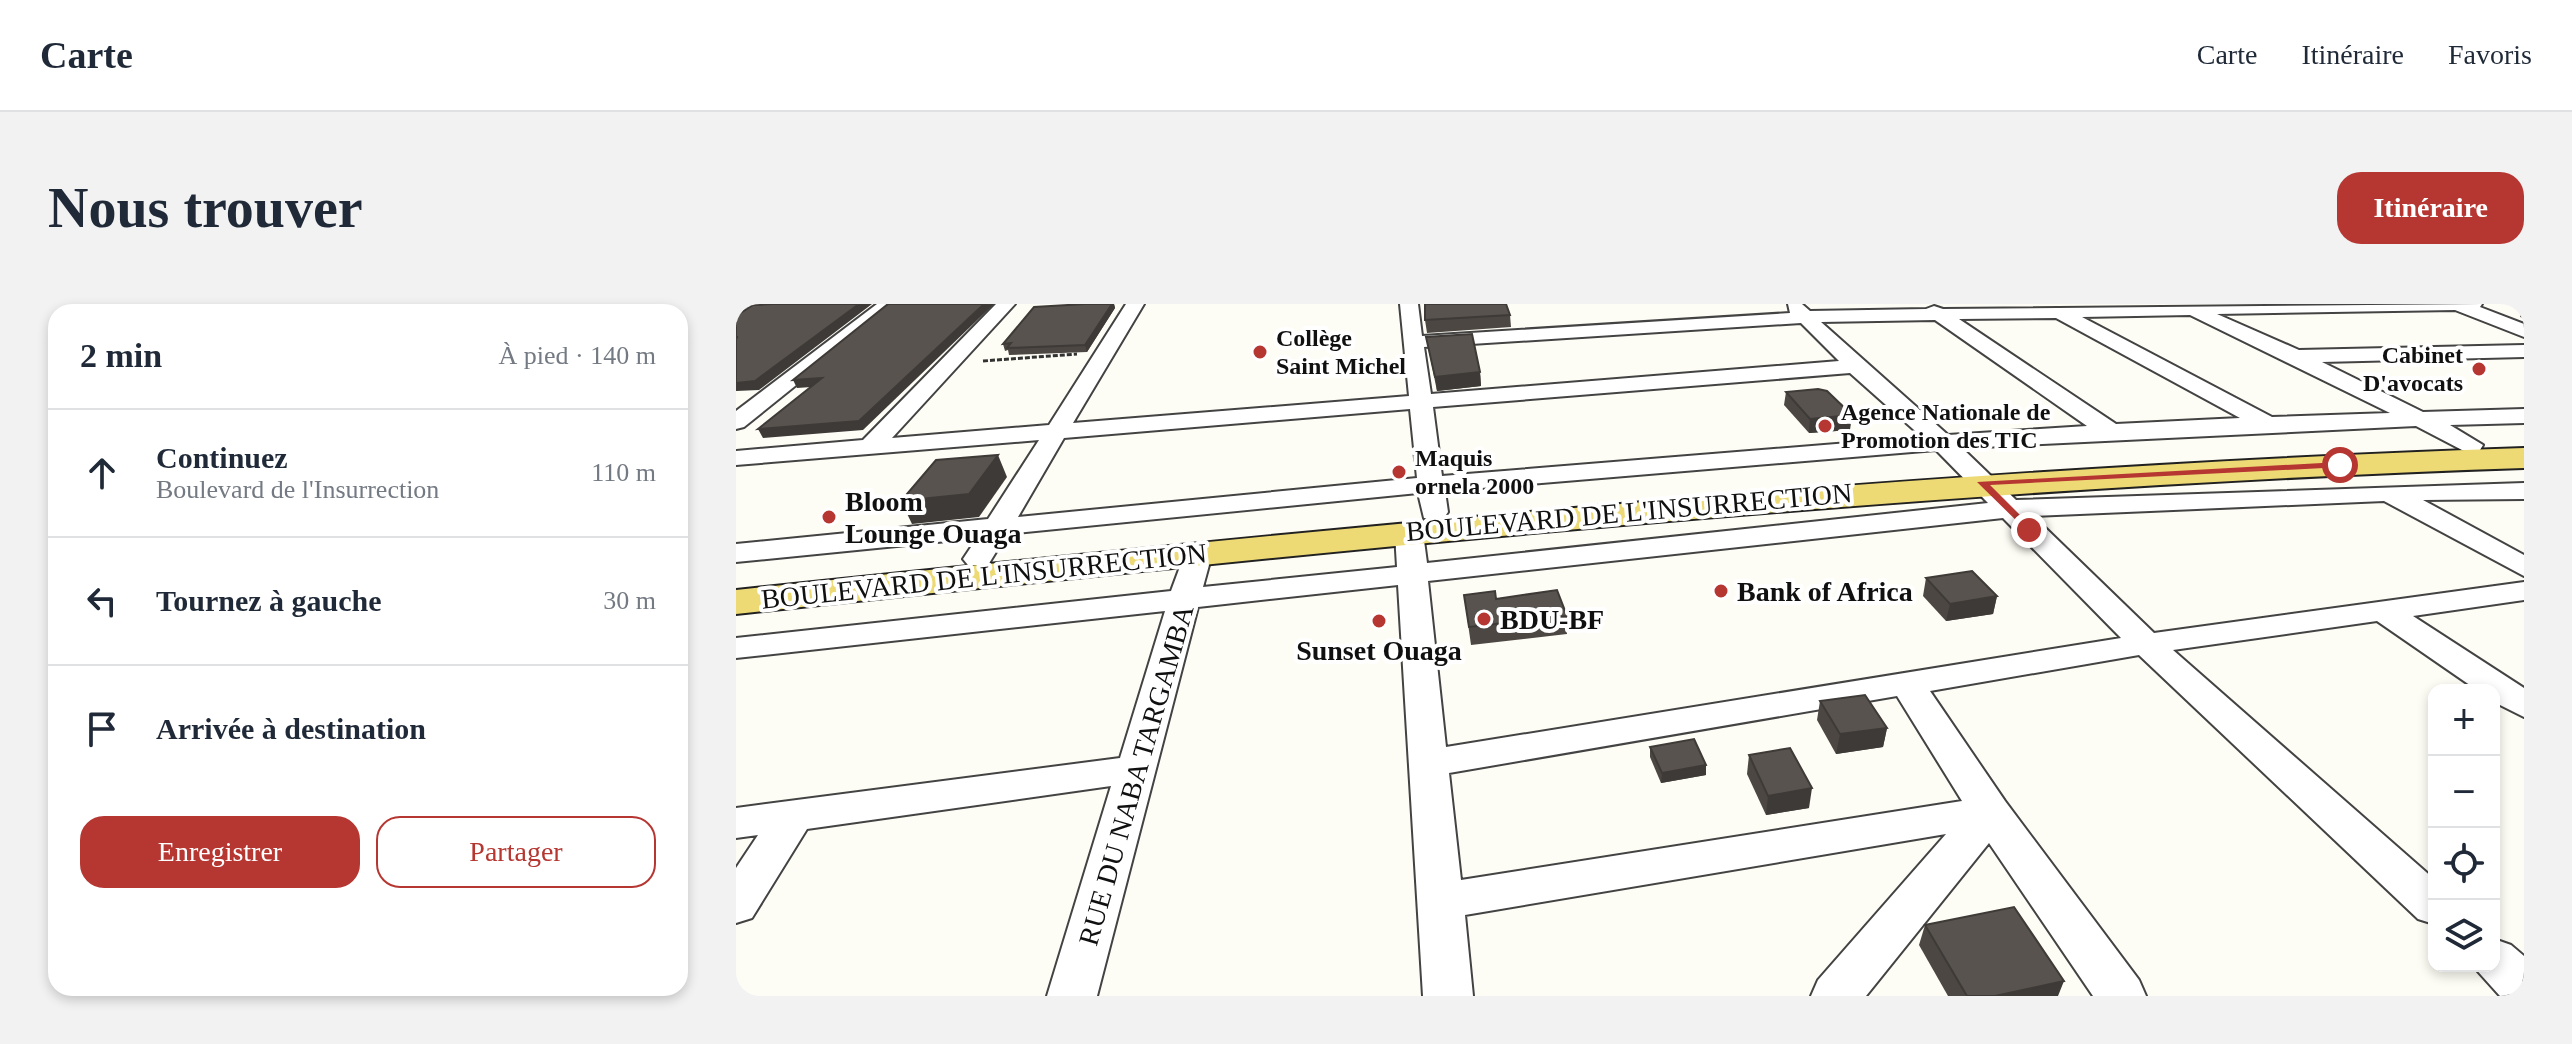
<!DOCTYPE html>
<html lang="fr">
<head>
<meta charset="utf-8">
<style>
  body { margin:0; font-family:Georgia,serif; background:#f2f2f3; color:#1f2937 }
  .controls { position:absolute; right:24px; bottom:24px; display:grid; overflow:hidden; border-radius:16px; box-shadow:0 4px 12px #0003 }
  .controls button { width:72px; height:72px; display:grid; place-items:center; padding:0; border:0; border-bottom:2px solid #e0e1e3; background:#fff; color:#1f2937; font:40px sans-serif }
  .stop { position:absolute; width:24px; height:24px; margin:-18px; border:6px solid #b63732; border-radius:50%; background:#fff }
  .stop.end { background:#b63732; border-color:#fff; box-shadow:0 2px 8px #0008 }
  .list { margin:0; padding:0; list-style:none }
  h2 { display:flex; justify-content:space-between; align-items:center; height:104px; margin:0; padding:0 32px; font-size:34px }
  h2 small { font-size:26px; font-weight:400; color:#747a83 }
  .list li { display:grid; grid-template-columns:52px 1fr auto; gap:24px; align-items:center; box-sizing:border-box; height:128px; padding:0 32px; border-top:2px solid #e0e1e3 }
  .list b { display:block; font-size:30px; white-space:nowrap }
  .list p { margin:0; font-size:26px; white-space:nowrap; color:#747a83 }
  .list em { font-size:26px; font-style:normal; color:#747a83 }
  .actions { display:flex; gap:16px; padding:24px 32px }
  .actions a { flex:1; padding:18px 0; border:2px solid #b63732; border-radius:24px; text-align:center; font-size:28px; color:#b63732 }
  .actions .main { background:#b63732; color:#fff }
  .icon { flex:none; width:44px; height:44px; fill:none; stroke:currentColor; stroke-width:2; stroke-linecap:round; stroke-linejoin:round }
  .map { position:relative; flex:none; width:1788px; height:692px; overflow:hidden; border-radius:24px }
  header { display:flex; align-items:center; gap:48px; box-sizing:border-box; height:112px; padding:0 40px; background:#fff; border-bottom:2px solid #e0e1e3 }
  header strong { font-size:38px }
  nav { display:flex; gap:44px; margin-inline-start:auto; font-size:28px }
  .intro { display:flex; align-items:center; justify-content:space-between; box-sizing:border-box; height:192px; padding:0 48px }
  h1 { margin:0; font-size:56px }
  .button { padding:20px 36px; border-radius:24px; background:#b63732; color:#fff; font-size:28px; font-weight:700 }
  main { display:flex; gap:48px; padding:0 48px }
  aside { flex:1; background:#fff; border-radius:24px; box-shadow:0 4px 12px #0003 }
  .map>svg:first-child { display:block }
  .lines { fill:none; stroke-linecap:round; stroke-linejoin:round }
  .minor-casing { stroke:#434343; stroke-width:4 }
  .major-casing { stroke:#212121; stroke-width:4 }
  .path { stroke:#323232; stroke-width:3; stroke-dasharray:5 2; stroke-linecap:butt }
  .minor { fill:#fff; fill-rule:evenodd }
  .major { fill:#edda75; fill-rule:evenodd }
  .wall { fill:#4c4743 }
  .shaded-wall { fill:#3e3a37 }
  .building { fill:#58534e; stroke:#3e3a37; stroke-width:2 }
  .route { fill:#b63732 }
  .poi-dot { fill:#b63732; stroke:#fff; stroke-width:3 }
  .labels { text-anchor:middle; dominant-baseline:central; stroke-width:8; stroke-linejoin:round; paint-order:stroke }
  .far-poi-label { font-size:24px; font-weight:bold; fill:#101010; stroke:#fff; text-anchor:start }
  .poi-label { font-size:28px; font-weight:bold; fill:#101010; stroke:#fff; text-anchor:start }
  .street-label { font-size:28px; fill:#101010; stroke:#fff }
</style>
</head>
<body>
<header>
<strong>Carte</strong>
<nav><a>Carte</a><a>Itinéraire</a><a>Favoris</a></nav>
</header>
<div class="intro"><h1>Nous trouver</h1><a class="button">Itinéraire</a></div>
<main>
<aside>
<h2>2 min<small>À pied · 140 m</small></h2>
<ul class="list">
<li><svg class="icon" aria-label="ahead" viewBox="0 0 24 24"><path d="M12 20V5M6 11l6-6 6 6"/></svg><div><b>Continuez</b><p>Boulevard de l'Insurrection</p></div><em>110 m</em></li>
<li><svg class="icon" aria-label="left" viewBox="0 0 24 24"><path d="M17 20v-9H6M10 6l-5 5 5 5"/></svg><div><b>Tournez à gauche</b></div><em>30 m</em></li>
<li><svg class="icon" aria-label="arrive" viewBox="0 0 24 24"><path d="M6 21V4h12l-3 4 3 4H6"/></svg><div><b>Arrivée à destination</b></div></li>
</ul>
<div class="actions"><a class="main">Enregistrer</a><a>Partager</a></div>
</aside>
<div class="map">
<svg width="1788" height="692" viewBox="0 0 1788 692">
  <rect width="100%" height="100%" fill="#fefdf5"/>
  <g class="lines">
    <g class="minor-casing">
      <g id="minor">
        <path d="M 0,0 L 47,0 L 38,5 L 5,5 Z"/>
        <path d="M 141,0 L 161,0 L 8,123 L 0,125 L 0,107 Z"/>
        <path d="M 260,0 L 279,0 L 156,134 L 313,121 L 390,0 L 408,0 L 337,119 L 673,92 L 664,0 L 682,0 L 686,32 L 1054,9 L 1052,0 L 1066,0 L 1074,7 L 1190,5 L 1198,2 L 1207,5 L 1746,0 L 1744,3 L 1788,20 L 1788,33 L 1719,6 L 1481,10 L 1563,46 L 1788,41 L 1788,53 L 1586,58 L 1687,108 L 1788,105 L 1788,119 L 1714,121 L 1747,141 L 1744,146 L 1726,146 L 1680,122 L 1226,144 L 1280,196 L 1788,179 L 1788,195 L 1687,196 L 1788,251 L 1788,272 L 1648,197 L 1297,212 L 1418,329 L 1788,278 L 1788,296 L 1677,312 L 1788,384 L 1788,413 L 1758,398 L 1758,386 L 1741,386 L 1641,317 L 1437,346 L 1698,575 L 1698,620 L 1682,615 L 1403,351 L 1194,387 L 1269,497 L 1403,676 L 1410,692 L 1357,692 L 1253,539 L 1130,692 L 1075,692 L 1082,676 L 1210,530 L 729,611 L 737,692 L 687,692 L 662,281 L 462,303 L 361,692 L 311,692 L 375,482 L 71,525 L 16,614 L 0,619 L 0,564 L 22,531 L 0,534 L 0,504 L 384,454 L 429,307 L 0,354 L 0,334 L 435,287 L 451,244 L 471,244 L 476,250 L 467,283 L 661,263 L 659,229 L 663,223 L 683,223 L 687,229 L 691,259 L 1252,199 L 1200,146 L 709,187 L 712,208 L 708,214 L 688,214 L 682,189 L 271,230 L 252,261 L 232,261 L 227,255 L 241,234 L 0,258 L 0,240 L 252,215 L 303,136 L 0,161 L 0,147 L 127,136 ZM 1454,11 L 1654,109 L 1536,113 L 1346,13 ZM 1320,14 L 1504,114 L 1380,120 L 1223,15 ZM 1199,16 L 1351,122 L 1212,131 L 1085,18 ZM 1065,19 L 1103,57 L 695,90 L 688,43 ZM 1114,69 L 1186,133 L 706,172 L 697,103 ZM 674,105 L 681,174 L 282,213 L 328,134 ZM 1267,214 L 1385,334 L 710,443 L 692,277 ZM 1161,392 L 1226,497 L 725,576 L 713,469 Z"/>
        <path d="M 1758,635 L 1775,641 L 1788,652 L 1788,692 L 1764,692 L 1737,662 L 1758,662 Z"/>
      </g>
    </g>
    <g class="major-casing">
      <g id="major">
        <path d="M 0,0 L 16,0 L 0,10 Z"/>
        <path d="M 1788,144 L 1788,164 C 1189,184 595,246 0,310 L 0,286 C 595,224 1190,164 1788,144 Z"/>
      </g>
    </g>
    <path class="path" d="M 247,57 L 341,50"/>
    <use href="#minor" class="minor"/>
    <use href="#major" class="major"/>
  </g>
  <g class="wall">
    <path d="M 349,0 L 378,0 L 379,4 L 351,48 L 273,51 L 272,46 L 269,47 L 267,40 Z"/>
    <path d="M 1788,3 L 1788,14 L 1784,13 Z"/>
    <path d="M 774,11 L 775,23 L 691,29 L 689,16 Z"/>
    <path d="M 690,33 L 744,68 L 745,82 L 701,87 Z"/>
    <path d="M 1050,88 L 1114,126 L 1073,129 L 1048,101 Z"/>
    <path d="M 1190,274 L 1261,292 L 1257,310 L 1210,317 L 1187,292 Z"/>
    <path d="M 728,291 L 760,295 L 831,312 L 831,330 L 735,341 Z"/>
    <path d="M 1084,397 L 1151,424 L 1147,443 L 1100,450 L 1081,416 Z"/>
    <path d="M 914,443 L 970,461 L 970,471 L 925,479 L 914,453 Z"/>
    <path d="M 1013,451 L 1073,504 L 1030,511 L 1011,470 Z"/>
    <path d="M 1189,621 L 1322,692 L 1212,692 L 1183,641 Z"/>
  </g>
  <g class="shaded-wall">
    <path d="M 123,0 L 136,0 L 23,86 L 0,87 L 0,79 Z"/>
    <path d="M 248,0 L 258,0 L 127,126 L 27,134 L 22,125 Z"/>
    <path d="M 376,0 L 378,0 L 379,4 L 351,48 L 349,41 Z"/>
    <path d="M 744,68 L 745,82 L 701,87 L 699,73 Z"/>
    <path d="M 86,74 L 90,82 L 61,84 L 57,76 Z"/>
    <path d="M 1116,111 L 1114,126 L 1073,129 L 1074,115 Z"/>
    <path d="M 262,151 L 271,173 L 243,213 L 176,220 L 165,197 Z"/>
    <path d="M 1261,292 L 1257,310 L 1210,317 L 1214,300 Z"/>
    <path d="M 1151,424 L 1147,443 L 1100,450 L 1104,430 Z"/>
    <path d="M 970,461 L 970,471 L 925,479 L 926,469 Z"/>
    <path d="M 1076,484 L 1073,504 L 1030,511 L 1032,492 Z"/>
    <path d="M 1328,677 L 1322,692 L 1259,692 Z"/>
  </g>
  <g class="building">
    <path d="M 36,0 L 123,0 L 19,77 L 0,79 L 0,34 L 2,33 L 0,33 L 0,12 L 17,1 Z"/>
    <path d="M 152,0 L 248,0 L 123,117 L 22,125 L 86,74 L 57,76 Z"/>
    <path d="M 349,0 L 376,0 L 349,41 L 271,44 L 275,39 L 267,40 L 298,3 Z"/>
    <path d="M 689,0 L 770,0 L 774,11 L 689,16 Z"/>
    <path d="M 736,30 L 744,68 L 699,73 L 690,33 Z"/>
    <path d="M 1082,85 L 1091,87 L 1116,111 L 1074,115 L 1050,88 Z"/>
    <path d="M 262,151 L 233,190 L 165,197 L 200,156 Z"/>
    <path d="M 1236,267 L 1261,292 L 1214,300 L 1190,274 Z"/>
    <path d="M 821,286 L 831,312 L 733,323 L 728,291 L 759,287 L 760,295 Z"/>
    <path d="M 1129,391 L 1151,424 L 1104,430 L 1084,397 Z"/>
    <path d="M 958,435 L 970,461 L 926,469 L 914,443 Z"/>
    <path d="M 1054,444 L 1076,484 L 1032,492 L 1013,451 Z"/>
    <path d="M 1278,603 L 1328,677 L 1259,692 L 1231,692 L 1189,621 Z"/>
  </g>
  <path class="route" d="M 1604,158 L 1607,163 L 1254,181 L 1297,224 L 1293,229 L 1241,178 Z"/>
  <g class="poi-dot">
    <circle cx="524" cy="48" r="8"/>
    <circle cx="1743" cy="65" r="8"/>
    <circle cx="1089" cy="122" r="8"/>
    <circle cx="663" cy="168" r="8"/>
    <circle cx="93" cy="213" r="8"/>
    <circle cx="985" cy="287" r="8"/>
    <circle cx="748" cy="315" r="8"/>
    <circle cx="643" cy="317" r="8"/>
  </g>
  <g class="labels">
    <g class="far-poi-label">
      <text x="540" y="34">Collège<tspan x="540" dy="28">Saint Michel</tspan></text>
      <text x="1727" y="51" text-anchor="end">Cabinet<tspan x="1727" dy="28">D'avocats</tspan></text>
      <text x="1105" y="108">Agence Nationale de<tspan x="1105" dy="28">Promotion des TIC</tspan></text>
      <text x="679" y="154">Maquis<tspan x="679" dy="28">ornela 2000</tspan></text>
    </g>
    <g class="poi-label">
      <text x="109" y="197">Bloom<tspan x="109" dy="32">Lounge Ouaga</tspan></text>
      <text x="1001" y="287">Bank of Africa</text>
      <text x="764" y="315">BDU-BF</text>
      <text x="643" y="346" text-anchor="middle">Sunset Ouaga</text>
    </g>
    <g class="street-label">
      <text transform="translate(893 208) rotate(-5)">BOULEVARD DE L'INSURRECTION</text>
      <text transform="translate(248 272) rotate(-6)">BOULEVARD DE L'INSURRECTION</text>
      <text transform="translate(400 471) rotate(-74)">RUE DU NABA TARGAMBA</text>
    </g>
  </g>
</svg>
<div class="controls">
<button>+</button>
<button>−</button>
<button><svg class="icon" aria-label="locate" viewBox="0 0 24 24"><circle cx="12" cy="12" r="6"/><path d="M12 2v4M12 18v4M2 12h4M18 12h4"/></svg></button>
<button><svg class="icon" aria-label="layers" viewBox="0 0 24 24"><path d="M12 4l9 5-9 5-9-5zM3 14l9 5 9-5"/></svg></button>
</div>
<div class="stop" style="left:1604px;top:161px"></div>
<div class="stop end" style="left:1293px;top:226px"></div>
</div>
</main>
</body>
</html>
